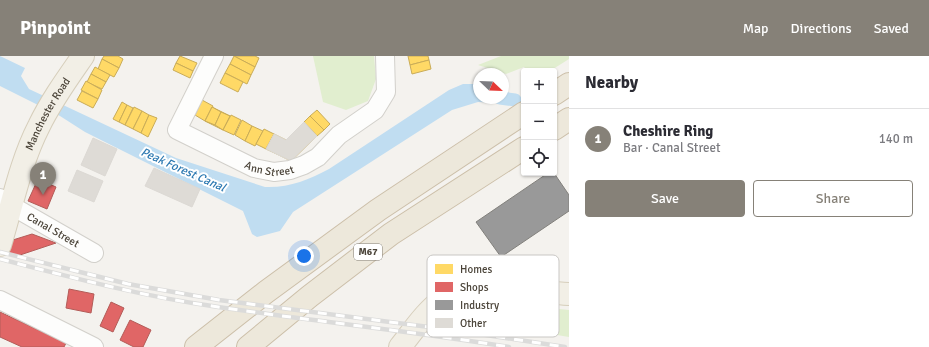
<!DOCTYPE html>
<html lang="en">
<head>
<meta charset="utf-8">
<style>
  body { margin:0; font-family:Signika,sans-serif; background:#f7f7f7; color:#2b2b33 }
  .controls { position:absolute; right:12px; top:12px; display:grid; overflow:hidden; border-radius:4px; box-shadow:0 1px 3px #0004 }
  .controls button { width:36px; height:36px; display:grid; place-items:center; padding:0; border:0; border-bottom:1px solid #e1e1e2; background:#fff; color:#2b2b33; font:20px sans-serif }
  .compass { position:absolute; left:473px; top:12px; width:36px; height:36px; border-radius:50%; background:#fff; box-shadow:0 1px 3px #0004; rotate:113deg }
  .you { position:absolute; left:304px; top:200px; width:14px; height:14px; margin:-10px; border:3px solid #fff; border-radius:50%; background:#1a73e8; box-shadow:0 0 0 6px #1a73e833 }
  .badge { display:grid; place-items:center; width:26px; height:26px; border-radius:50%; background:#868178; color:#fff; font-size:13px; font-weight:700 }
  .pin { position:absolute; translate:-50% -33px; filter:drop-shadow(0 1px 2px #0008) }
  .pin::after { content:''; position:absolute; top:21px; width:14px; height:12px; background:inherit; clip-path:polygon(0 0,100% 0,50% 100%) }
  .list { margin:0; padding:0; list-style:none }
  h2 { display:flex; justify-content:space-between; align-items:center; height:52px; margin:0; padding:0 16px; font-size:17px }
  h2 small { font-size:13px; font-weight:400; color:#7c7c81 }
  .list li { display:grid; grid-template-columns:26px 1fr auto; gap:12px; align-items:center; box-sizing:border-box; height:60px; padding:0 16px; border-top:1px solid #e1e1e2 }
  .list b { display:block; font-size:15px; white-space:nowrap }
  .list p { margin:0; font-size:13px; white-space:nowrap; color:#7c7c81 }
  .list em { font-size:13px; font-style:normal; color:#7c7c81 }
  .actions { display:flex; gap:8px; padding:12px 16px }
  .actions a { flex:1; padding:9px 0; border:1px solid #868178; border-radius:4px; text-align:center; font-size:14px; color:#868178 }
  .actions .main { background:#868178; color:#fff }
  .icon { flex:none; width:22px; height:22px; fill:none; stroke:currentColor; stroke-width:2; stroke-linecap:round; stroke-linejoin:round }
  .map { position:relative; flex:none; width:569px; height:291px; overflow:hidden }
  header { display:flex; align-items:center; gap:24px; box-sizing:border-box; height:56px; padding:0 20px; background:#868178; color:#fff }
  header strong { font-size:19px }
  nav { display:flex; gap:22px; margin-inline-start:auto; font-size:14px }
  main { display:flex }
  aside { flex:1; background:#fff }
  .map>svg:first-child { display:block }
  .green { fill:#e1eecf }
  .water { fill:#c0ddf1 }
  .homes { fill:#ffd966; stroke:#c9ac58 }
  .shops { fill:#e06666; stroke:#b35c58 }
  .industry { fill:#999; stroke:#82807c }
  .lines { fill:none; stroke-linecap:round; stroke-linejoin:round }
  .canal { stroke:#c0ddf1; stroke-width:13 }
  .building { fill:#dedbd6; stroke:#dcd9d4 }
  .minor-casing { stroke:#d2d0cb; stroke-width:20 }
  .major-casing { stroke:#d6cebb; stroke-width:24 }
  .highway-casing { stroke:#ccbfa9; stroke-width:24 }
  .minor { stroke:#fdfdfc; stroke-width:18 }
  .major { stroke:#f2efe6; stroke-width:22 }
  .highway { stroke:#ede8db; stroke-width:22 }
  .rail-casing { stroke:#dbdbda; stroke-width:4.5 }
  .rail { stroke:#fff; stroke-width:3; stroke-dasharray:9; stroke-linecap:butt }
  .labels { text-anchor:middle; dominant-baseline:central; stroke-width:4; stroke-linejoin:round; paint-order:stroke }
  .shield { fill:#fff; stroke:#817c74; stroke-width:1 }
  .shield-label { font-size:10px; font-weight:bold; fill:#4b4439 }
  .street-label { font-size:11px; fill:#4b4439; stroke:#fff }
  .water-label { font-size:12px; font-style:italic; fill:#2e7ab2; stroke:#fff }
  .key { fill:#fff; stroke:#c9c7c4; stroke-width:1 }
  .key-label { font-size:11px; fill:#4b4439 }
</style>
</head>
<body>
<header>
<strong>Pinpoint</strong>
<nav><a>Map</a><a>Directions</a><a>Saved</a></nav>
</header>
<main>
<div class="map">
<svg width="569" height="291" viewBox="0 0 569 291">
  <rect width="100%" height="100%" fill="#f4f2ee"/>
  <g class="green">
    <path d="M 313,0 L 374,0 L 376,23 L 368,45 L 346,54 L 323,46 Z"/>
    <path d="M 501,0 L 569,0 L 569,3 L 550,15 L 527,15 L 524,11 L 506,18 L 478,9 Z"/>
    <path d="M 510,248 L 569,254 L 569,281 L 457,262 L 472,250 Z"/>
  </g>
  <path class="water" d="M 0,0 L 25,12 L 21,20 L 29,33 L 176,102 L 265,131 C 289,132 308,124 329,113 L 449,34 L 463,28 L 479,28 L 479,42 L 503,42 L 503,34 L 516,40 L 505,47 L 478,46 L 452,54 L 293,156 L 280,175 L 257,181 L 252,178 L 243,155 L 85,76 L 60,60 L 0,30 Z"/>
  <g class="homes">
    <path d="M 104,0 L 118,0 L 123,3 L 119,12 L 102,3 Z"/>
    <path d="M 180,0 L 197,7 L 193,15 L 176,7 Z"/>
    <path d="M 234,0 L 255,0 L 259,2 L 255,11 Z"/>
    <path d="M 234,0 L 255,11 L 251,19 L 230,8 Z"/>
    <path d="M 408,0 L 428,0 L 429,4 L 410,9 Z"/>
    <path d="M 102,3 L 119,12 L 114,21 L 98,13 Z"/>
    <path d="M 429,4 L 431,13 L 412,18 L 410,9 Z"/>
    <path d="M 176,7 L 193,15 L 190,22 L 173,14 Z"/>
    <path d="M 230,8 L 251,19 L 247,28 L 225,17 Z"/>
    <path d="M 95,11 L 110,19 L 106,26 L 91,18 Z"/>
    <path d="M 225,17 L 243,26 L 238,36 L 220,27 Z"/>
    <path d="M 91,18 L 106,26 L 102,33 L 87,26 Z"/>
    <path d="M 86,25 L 102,34 L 98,43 L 81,34 Z"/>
    <path d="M 82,35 L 98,43 L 93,52 L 77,44 Z"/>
    <path d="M 202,44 L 213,50 L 205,65 L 195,59 Z"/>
    <path d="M 122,46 L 127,49 L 119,66 L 113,63 Z"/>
    <path d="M 127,49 L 133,52 L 125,69 L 119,66 Z"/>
    <path d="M 134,51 L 142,55 L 133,73 L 125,69 Z"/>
    <path d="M 212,51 L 230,60 L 223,74 L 205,65 Z"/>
    <path d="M 212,51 L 221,56 L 215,69 L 205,65 Z"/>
    <path d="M 317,54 L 330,68 L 324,74 L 310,60 Z"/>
    <path d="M 142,55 L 149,59 L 141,77 L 133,73 Z"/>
    <path d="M 221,56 L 230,60 L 223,74 L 215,69 Z"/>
    <path d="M 149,59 L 157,62 L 148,81 L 141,77 Z"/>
    <path d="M 231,59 L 241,64 L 234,79 L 223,74 Z"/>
    <path d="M 310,60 L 324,74 L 317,80 L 304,66 Z"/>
    <path d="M 242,64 L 252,70 L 245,85 L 235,79 Z"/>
    <path d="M 304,66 L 317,80 L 291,105 L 279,99 L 286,84 Z"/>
    <path d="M 252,70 L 263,75 L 255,90 L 245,85 Z"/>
    <path d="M 264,73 L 274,78 L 266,93 L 256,88 Z"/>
    <path d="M 274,78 L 286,84 L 279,99 L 266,93 Z"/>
  </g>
  <g class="shops">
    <path d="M 38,123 L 56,131 L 47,153 L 28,145 Z"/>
    <path d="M 32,178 L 56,187 L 17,200 L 0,196 L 0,188 Z"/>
    <path d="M 69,233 L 94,238 L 91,257 L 66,252 Z"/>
    <path d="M 111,246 L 124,252 L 113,276 L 100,270 Z"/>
    <path d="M 0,256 L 66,287 L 64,291 L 22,291 L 0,281 Z"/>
    <path d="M 130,264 L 151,274 L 143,291 L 134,291 L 120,284 Z"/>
  </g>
  <path class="industry" d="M 548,117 L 554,117 L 569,139 L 569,155 L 501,201 L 476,166 Z"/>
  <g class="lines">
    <path class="canal" d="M 500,42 L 515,44"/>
  </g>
  <g class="building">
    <path d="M 304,66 L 317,80 L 291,105 L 266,93 L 274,78 L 286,84 Z"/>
    <path d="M 93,82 L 117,93 L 105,120 L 81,109 Z"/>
    <path d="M 154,112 L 200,133 L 192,151 L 145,130 Z"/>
    <path d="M 77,114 L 103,125 L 94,146 L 68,135 Z"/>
  </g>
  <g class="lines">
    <g class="minor-casing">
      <g id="minor">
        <path id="s1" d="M 214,0 L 177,74 L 254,112 L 274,116 L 290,114 L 304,109 L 318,101 L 339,79 L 375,54 L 386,36 L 385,0"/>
        <path id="s2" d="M 0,142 L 12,150 L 94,197"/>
        <path d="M 0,244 L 94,291"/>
      </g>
    </g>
    <g class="major-casing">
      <g id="major">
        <path id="s3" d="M 0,189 C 12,150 20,107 39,70 C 51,45 67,23 83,0"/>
        <path d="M 400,291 C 413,275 426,255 443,243 C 475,222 533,236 569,238"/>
      </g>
    </g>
    <g class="highway-casing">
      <g id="highway">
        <path d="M 554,38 L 569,28"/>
        <path d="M 554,73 L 569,63"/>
        <path d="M 196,291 L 266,236 L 378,154 L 524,57"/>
        <path d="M 248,291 L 310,240 L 391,178 L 524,92"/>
      </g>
    </g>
    <use href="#minor" class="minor"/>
    <use href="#major" class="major"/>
    <use href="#highway" class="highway"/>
    <g class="rail-casing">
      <g id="rail">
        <path d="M 0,196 L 128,228 L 219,244 L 460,275 L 565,291"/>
        <path d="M 0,203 C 70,221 141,240 212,250 C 311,265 411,275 509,291"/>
      </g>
    </g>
    <use href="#rail" class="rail"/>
  </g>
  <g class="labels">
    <rect class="shield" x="354" y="188" width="28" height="16" rx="3"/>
    <g class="shield-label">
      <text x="368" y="196">M67</text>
    </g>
    <g class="street-label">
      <text stroke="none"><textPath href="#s3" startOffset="140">Manchester Road</textPath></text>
      <text stroke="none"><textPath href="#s1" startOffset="184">Ann Street</textPath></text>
      <text stroke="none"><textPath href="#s2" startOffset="62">Canal Street</textPath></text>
    </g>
    <g class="water-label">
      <text transform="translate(183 114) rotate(24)">Peak Forest Canal</text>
    </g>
  </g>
  <rect x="427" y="199" width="132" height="82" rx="6" class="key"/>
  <rect x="435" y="208" width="18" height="10" fill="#ffd966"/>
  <rect x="435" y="226" width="18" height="10" fill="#e06666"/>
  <rect x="435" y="244" width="18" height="10" fill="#999"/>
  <rect x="435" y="262" width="18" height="10" fill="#dedbd6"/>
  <g class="key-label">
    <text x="460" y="217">Homes</text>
    <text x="460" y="235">Shops</text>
    <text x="460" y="253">Industry</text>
    <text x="460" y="271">Other</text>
  </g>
</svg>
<div class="controls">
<button>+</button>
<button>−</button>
<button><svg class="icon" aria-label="locate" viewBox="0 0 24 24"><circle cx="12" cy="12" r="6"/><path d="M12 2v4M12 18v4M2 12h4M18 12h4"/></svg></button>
</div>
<svg class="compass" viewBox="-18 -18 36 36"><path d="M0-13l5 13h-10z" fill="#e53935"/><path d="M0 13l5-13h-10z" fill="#7c7c81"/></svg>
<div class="you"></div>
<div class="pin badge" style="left:43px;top:139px">1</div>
</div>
<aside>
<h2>Nearby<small></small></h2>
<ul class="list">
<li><span class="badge">1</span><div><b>Cheshire Ring</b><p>Bar · Canal Street</p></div><em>140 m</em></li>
</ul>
<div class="actions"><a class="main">Save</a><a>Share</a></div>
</aside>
</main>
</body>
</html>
